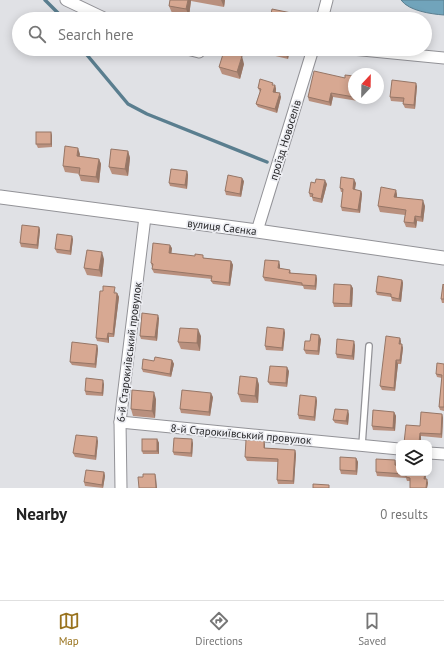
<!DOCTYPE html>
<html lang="en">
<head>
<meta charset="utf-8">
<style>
  body { margin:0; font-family:"PT Sans",sans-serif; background:#f6f6f6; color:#222 }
  .controls { position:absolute; right:12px; bottom:12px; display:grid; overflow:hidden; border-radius:8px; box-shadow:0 2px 10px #0003 }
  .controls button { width:36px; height:36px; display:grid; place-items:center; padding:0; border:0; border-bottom:1px solid #e0e0e0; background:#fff; color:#222; font:20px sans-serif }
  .compass { position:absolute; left:348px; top:68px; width:36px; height:36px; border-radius:50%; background:#fff; box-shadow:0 2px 10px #0003; rotate:22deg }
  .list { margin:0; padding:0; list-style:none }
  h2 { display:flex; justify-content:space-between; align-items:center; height:52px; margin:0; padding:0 16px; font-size:17px }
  h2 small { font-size:13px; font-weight:400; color:#767676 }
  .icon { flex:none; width:22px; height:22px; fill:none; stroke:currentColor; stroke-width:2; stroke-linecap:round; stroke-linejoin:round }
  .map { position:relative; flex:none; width:444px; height:488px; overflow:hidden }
  .search { position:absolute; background:#fff; box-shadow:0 2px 10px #0003; left:12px; right:12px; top:12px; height:44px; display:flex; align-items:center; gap:10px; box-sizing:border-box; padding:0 14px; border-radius:22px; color:#767676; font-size:15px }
  .sheet { height:112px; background:#fff }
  nav { display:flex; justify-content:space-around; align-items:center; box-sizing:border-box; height:56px; border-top:1px solid #e0e0e0; background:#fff; font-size:11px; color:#767676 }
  nav a { display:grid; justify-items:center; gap:2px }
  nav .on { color:#99731e }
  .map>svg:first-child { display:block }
  .water { fill:#71a4bb; stroke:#5a7e8f }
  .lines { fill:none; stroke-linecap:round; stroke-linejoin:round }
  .stream { stroke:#5a7e8f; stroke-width:3.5 }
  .service-casing { stroke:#929297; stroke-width:8 }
  .minor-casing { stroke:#929297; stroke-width:13 }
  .tertiary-casing { stroke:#929297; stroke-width:15 }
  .service { stroke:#fff; stroke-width:5.5 }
  .minor { stroke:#fff; stroke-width:11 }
  .tertiary { stroke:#fff; stroke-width:13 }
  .wall { fill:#b9907e }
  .shaded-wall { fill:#967666 }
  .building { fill:#d7a892; stroke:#967666 }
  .labels { text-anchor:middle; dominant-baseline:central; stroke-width:3.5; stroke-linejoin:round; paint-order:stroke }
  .street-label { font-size:11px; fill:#262628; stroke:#edeef3 }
</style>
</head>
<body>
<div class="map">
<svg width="444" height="488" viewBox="0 0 444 488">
  <rect width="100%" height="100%" fill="#e0e1e5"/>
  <path class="water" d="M 401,0 L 444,0 L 444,15 C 431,14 409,11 401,0 Z"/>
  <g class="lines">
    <g class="stream">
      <path d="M 45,0 L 62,17 L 61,19"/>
      <path d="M 82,49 L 128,104 L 147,114 L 267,162"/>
    </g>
    <g class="service-casing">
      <path id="service" d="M 362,445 L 369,346"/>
    </g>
    <g class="minor-casing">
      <g id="minor">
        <path d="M 66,0 L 106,19"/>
        <path d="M 322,19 L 327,0"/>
        <path d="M 187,49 L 199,52"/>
        <path d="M 352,49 L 444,58"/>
        <path d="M 257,231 L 313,49"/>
        <path d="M 120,422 L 399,449"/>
        <path d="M 429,453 L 444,454"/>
        <path d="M 121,488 L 120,422 L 145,217"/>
      </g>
    </g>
    <g class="tertiary-casing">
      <path id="tertiary" d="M 0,197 L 257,231 L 444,258"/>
    </g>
    <use href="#service" class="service"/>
    <use href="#minor" class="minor"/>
    <use href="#tertiary" class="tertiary"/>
  </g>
  <g class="wall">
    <path d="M 170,0 L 225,0 L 224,7 L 191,1 L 189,16 L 172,13 L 169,6 Z"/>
    <path d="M 266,49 L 290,49 L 288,59 L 267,54 L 266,51 Z"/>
    <path d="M 244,64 L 240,79 L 222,74 L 219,67 Z"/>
    <path d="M 354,76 L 354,98 L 359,98 L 358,101 L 333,97 L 331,106 L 309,101 L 308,97 L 345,78 Z"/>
    <path d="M 273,85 L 275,85 L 276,89 L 276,92 L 281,97 L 277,113 L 258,107 L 256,104 L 260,92 L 258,88 Z"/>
    <path d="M 417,86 L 415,109 L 405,108 L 403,104 L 403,102 L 391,101 L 390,97 Z"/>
    <path d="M 51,132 L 52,136 L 52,147 L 38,148 L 36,144 Z"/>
    <path d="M 128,151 L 130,158 L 128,176 L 112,174 L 109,167 Z"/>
    <path d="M 80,154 L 79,156 L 99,159 L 101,164 L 99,183 L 81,181 L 79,175 L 80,174 L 65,172 L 63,166 Z"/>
    <path d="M 187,171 L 188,175 L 187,189 L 170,186 L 169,183 Z"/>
    <path d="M 244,181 L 241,197 L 226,195 L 225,191 Z"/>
    <path d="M 356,183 L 355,190 L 361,191 L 362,194 L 360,213 L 342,211 L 341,207 L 343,192 L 341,192 L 340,188 Z"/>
    <path d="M 327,184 L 322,203 L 313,201 L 312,197 L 310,197 L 309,193 Z"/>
    <path d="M 396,190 L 397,195 L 397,197 L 425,206 L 423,222 L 417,221 L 416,228 L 406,227 L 404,222 L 405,215 L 380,212 L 378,206 Z"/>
    <path d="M 39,227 L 40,230 L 38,249 L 21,247 L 20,243 Z"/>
    <path d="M 73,239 L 71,255 L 57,253 L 55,249 Z"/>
    <path d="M 172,248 L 171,253 L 205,258 L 231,261 L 233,265 L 230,286 L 213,284 L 211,281 L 212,279 L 154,273 L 152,269 L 153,267 L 152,267 L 151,263 Z"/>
    <path d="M 104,259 L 102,277 L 87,275 L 84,268 Z"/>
    <path d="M 280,265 L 280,269 L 290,270 L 291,273 L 316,275 L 317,279 L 316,290 L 304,289 L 303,286 L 265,281 L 263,277 Z"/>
    <path d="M 402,280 L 403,283 L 401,302 L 392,301 L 391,297 L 377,295 L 376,292 Z"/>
    <path d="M 444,285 L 444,303 L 442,303 L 441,299 Z"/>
    <path d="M 353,288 L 352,307 L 334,307 L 333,303 Z"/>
    <path d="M 116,291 L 116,293 L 117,293 L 119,297 L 114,337 L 109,337 L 109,343 L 97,341 L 96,338 Z"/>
    <path d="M 159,318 L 157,341 L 141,339 L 140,336 Z"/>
    <path d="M 284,329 L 285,333 L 283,351 L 266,350 L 265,346 Z"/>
    <path d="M 201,336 L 200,351 L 181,349 L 178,342 Z"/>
    <path d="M 321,339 L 319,355 L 306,354 L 304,350 L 310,341 Z"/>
    <path d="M 401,341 L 401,344 L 403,348 L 401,364 L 398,364 L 395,391 L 382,390 L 380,386 Z"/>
    <path d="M 97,345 L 98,349 L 96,368 L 72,365 L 70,362 Z"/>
    <path d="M 355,345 L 354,360 L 337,358 L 336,354 Z"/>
    <path d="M 172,360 L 174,364 L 171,377 L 143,372 L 142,369 L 154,361 Z"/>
    <path d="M 444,364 L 444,411 L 440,410 L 439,407 L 442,378 L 437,377 L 436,374 Z"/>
    <path d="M 289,371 L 287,387 L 270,385 L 268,382 Z"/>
    <path d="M 257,378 L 259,385 L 258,403 L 241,402 L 238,394 Z"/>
    <path d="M 104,384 L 103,396 L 86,395 L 85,391 Z"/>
    <path d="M 213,397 L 210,416 L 181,413 L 180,409 Z"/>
    <path d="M 316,397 L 317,401 L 315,421 L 299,419 L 298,415 Z"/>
    <path d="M 156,399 L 155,418 L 133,416 L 131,409 Z"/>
    <path d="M 394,412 L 396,416 L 395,431 L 373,430 L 372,426 Z"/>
    <path d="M 349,414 L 348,425 L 335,423 L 333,420 Z"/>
    <path d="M 442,414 L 443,418 L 442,438 L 421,436 L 421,443 L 404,443 L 420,426 Z"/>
    <path d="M 157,439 L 159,443 L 159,454 L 143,454 L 142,451 Z"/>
    <path d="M 98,441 L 96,460 L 75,457 L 73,453 Z"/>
    <path d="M 193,443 L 192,457 L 174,455 L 173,452 Z"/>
    <path d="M 265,444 L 265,448 L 295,450 L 296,454 L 294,484 L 278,484 L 277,480 L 278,462 L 247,461 L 245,457 Z"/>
    <path d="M 356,458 L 358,462 L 357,475 L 341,474 L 340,470 Z"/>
    <path d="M 395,460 L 399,473 L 426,473 L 426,479 L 428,483 L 427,488 L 410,488 L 410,481 L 407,481 L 406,478 L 377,476 L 376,472 Z"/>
    <path d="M 104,472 L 105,476 L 103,488 L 85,486 L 84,482 Z"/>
  </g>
  <g class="shaded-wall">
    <path d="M 188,0 L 191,0 L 191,1 L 189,16 L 186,9 Z"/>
    <path d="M 221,0 L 225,0 L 224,7 Z"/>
    <path d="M 288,49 L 290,49 L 288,59 L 286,55 Z"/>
    <path d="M 242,56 L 244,64 L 240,79 L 237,72 Z"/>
    <path d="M 416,83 L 417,86 L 415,109 L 414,105 Z"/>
    <path d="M 275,85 L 276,89 L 275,95 L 273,92 Z"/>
    <path d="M 280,93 L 281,97 L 277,113 L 275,109 Z"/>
    <path d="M 331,93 L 333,97 L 331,106 L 329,102 Z"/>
    <path d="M 51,132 L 52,136 L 52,147 L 51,144 Z"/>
    <path d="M 78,148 L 80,154 L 79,161 L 77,156 Z"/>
    <path d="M 128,151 L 130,158 L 128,176 L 125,169 Z"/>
    <path d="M 99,159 L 101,164 L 99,183 L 96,177 Z"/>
    <path d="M 187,171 L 188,175 L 187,189 L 185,185 Z"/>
    <path d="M 242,178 L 244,181 L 241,197 L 240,194 Z"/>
    <path d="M 354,179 L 356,183 L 354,193 L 353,189 Z"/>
    <path d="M 325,180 L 327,184 L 322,203 L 321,199 Z"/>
    <path d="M 396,190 L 397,195 L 396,202 L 394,197 Z"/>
    <path d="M 361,191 L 362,194 L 360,213 L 358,210 Z"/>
    <path d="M 423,200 L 425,206 L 423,222 L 421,217 Z"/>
    <path d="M 415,216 L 417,221 L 416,228 L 414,223 Z"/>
    <path d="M 39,227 L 40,230 L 38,249 L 37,245 Z"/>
    <path d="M 72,236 L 73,239 L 71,255 L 70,251 Z"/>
    <path d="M 170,245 L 172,248 L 171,257 L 169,253 Z"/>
    <path d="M 102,252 L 104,259 L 102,277 L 99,270 Z"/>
    <path d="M 231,261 L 233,265 L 230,286 L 229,283 Z"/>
    <path d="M 279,261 L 280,265 L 280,272 L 278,268 Z"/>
    <path d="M 316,275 L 317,279 L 316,290 L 315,286 Z"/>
    <path d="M 402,280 L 403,283 L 401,302 L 399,299 Z"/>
    <path d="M 351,285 L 353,288 L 352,307 L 350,304 Z"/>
    <path d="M 117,293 L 119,297 L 114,337 L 113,334 Z"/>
    <path d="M 158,315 L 159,318 L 157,341 L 155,337 Z"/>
    <path d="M 198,329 L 201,336 L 200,351 L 197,343 Z"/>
    <path d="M 284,329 L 285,333 L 283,351 L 282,348 Z"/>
    <path d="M 108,333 L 109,337 L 109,343 L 107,339 Z"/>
    <path d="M 319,335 L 321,339 L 319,355 L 318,351 Z"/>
    <path d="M 400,338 L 401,341 L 400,347 L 399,344 Z"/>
    <path d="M 354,341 L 355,345 L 354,360 L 352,356 Z"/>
    <path d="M 402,344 L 403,348 L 401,364 L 400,360 Z"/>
    <path d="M 97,345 L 98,349 L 96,368 L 95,364 Z"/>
    <path d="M 172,360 L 174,364 L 171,377 L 170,374 Z"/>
    <path d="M 396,360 L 398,364 L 395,391 L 394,388 Z"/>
    <path d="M 287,367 L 289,371 L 287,387 L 286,383 Z"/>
    <path d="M 257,378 L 259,385 L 258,403 L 255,396 Z"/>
    <path d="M 103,380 L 104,384 L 103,396 L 102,393 Z"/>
    <path d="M 154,392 L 156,399 L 155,418 L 152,411 Z"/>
    <path d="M 211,393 L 213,397 L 210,416 L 209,412 Z"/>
    <path d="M 316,397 L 317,401 L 315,421 L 314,417 Z"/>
    <path d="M 348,410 L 349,414 L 348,425 L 346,421 Z"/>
    <path d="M 394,412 L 396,416 L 395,431 L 393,428 Z"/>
    <path d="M 442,414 L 443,418 L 442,438 L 441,434 Z"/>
    <path d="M 420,433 L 421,436 L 421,443 L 419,443 Z"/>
    <path d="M 97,437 L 98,441 L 96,460 L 95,456 Z"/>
    <path d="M 157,439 L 159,443 L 159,454 L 157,451 Z"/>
    <path d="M 192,439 L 193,443 L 192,457 L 191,453 Z"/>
    <path d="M 264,441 L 265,444 L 265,452 L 264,448 Z"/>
    <path d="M 295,450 L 296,454 L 294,484 L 293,481 Z"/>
    <path d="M 356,458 L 358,462 L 357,475 L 356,471 Z"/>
    <path d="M 104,472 L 105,476 L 103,488 L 102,485 Z"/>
    <path d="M 425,473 L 426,473 L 426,474 L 425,483 L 424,479 Z"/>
    <path d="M 155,474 L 156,477 L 157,488 L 156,488 Z"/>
    <path d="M 427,479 L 428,483 L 427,488 L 426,488 Z"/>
  </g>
  <g class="building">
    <path d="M 170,0 L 188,0 L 186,9 L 169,6 Z"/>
    <path d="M 272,9 L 301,15 L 301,19 L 270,19 Z"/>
    <path d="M 266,49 L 288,49 L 286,55 L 266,51 Z"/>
    <path d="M 224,51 L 242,56 L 237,72 L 219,67 Z"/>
    <path d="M 314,71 L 345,78 L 345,75 L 354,76 L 354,97 L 331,93 L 329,102 L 308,97 Z"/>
    <path d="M 260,79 L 273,83 L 272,85 L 275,85 L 273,92 L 280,93 L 275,109 L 256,104 L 261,89 L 258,88 Z"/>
    <path d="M 392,80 L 416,83 L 414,105 L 403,104 L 404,98 L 390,97 Z"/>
    <rect x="36" y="132" width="15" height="12"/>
    <path d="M 65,146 L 78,148 L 77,156 L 99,159 L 96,177 L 79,175 L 80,168 L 63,166 Z"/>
    <path d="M 111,149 L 128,151 L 125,169 L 109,167 Z"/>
    <path d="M 171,169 L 187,171 L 185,185 L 169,183 Z"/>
    <path d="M 228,175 L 242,178 L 240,194 L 225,191 Z"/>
    <path d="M 341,177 L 354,179 L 353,189 L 361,191 L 358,210 L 341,207 L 343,189 L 340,188 Z"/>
    <path d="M 316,179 L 325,180 L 321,199 L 312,197 L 313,194 L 309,193 L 311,182 L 315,183 Z"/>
    <path d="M 381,187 L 396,190 L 394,197 L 423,200 L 421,217 L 415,216 L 414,223 L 404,222 L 406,210 L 378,206 Z"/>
    <path d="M 22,225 L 39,227 L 37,245 L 20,243 Z"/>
    <path d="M 57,234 L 72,236 L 70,251 L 55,249 Z"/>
    <path d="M 153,243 L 170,245 L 169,253 L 195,256 L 195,254 L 203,255 L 203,258 L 231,261 L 229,283 L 211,281 L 212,276 L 152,269 L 153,264 L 151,263 Z"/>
    <path d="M 87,250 L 102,252 L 99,270 L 84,268 Z"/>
    <path d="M 265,260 L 279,261 L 278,268 L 290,270 L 289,273 L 316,275 L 315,286 L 302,285 L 302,283 L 263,277 Z"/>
    <path d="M 378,276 L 402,280 L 399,299 L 391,297 L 391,294 L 376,292 Z"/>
    <path d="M 334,284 L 351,285 L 350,304 L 333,303 Z"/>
    <path d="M 443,284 L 444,285 L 444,299 L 441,299 Z"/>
    <path d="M 103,286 L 115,287 L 114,293 L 117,293 L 113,334 L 108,333 L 107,339 L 96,338 L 100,291 L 103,291 Z"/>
    <path d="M 142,313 L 158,315 L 155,337 L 140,336 Z"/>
    <path d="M 267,327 L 284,329 L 282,348 L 265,346 Z"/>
    <path d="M 180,328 L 198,329 L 197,343 L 178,342 Z"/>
    <path d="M 311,334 L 319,335 L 318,351 L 304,350 L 305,341 L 310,341 Z"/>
    <path d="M 386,336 L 400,338 L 399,344 L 402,344 L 400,360 L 396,360 L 394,388 L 380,386 Z"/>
    <path d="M 337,339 L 354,341 L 352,356 L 336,354 Z"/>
    <path d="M 72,342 L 97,345 L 95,364 L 70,362 Z"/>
    <path d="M 155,357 L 172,360 L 170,374 L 142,369 L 143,359 L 154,361 Z"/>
    <path d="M 437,363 L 444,364 L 444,407 L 439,407 L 442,375 L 436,374 Z"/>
    <path d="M 270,366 L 287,367 L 286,383 L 268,382 Z"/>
    <path d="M 240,376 L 257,378 L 255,396 L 238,394 Z"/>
    <path d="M 86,378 L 103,380 L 102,393 L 85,391 Z"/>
    <path d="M 132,390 L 154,392 L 152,411 L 131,409 Z"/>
    <path d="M 182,390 L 211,393 L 209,412 L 180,409 Z"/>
    <path d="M 300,395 L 316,397 L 314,417 L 298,415 Z"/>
    <path d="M 335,409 L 348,410 L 346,421 L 333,420 Z"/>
    <path d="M 373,410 L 394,412 L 393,428 L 372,426 Z"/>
    <path d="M 421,412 L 442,414 L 441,434 L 420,433 L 419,443 L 404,443 L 406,425 L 420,426 Z"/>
    <path d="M 76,435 L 97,437 L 95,456 L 73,453 Z"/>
    <path d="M 174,438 L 192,439 L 191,453 L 173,452 Z"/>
    <rect x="142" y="439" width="15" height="12"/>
    <path d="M 246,440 L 264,441 L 264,448 L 295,450 L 293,481 L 277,480 L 278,459 L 245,457 Z"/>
    <path d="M 340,457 L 356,458 L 356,471 L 340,470 Z"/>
    <path d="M 376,459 L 395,460 L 395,465 L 399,466 L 399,473 L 425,473 L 424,479 L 427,479 L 426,488 L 410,488 L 410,478 L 406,477 L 406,474 L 376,472 Z"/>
    <path d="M 86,470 L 104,472 L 102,485 L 84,482 Z"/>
    <path d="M 143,474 L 155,474 L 156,488 L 139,488 L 138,477 L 143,477 Z"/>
    <path d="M 313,484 L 329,485 L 329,488 L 313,488 Z"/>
  </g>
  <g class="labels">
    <g class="street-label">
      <text transform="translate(285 140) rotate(-73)">проїзд Новоселів</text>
      <text transform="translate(222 227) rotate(7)">вулиця Саєнка</text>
      <text transform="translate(129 352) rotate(-83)">6-й Старокиївський провулок</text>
      <text transform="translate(241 434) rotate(5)">8-й Старокиївський провулок</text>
    </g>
  </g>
</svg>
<div class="controls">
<button><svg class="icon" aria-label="layers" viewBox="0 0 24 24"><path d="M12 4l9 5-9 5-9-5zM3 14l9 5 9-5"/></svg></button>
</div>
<svg class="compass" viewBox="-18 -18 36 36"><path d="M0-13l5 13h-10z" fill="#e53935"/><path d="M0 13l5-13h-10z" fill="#767676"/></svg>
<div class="search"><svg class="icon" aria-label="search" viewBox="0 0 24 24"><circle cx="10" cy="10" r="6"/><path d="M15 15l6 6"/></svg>Search here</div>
</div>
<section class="sheet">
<h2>Nearby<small>0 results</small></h2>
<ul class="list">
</ul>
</section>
<nav>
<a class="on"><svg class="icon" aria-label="map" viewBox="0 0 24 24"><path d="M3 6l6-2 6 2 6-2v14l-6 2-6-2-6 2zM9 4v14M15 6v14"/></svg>Map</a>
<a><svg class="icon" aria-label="directions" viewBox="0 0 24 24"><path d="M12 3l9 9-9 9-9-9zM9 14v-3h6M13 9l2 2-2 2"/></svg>Directions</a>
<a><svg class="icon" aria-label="saved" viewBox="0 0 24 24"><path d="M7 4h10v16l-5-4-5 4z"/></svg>Saved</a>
</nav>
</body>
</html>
